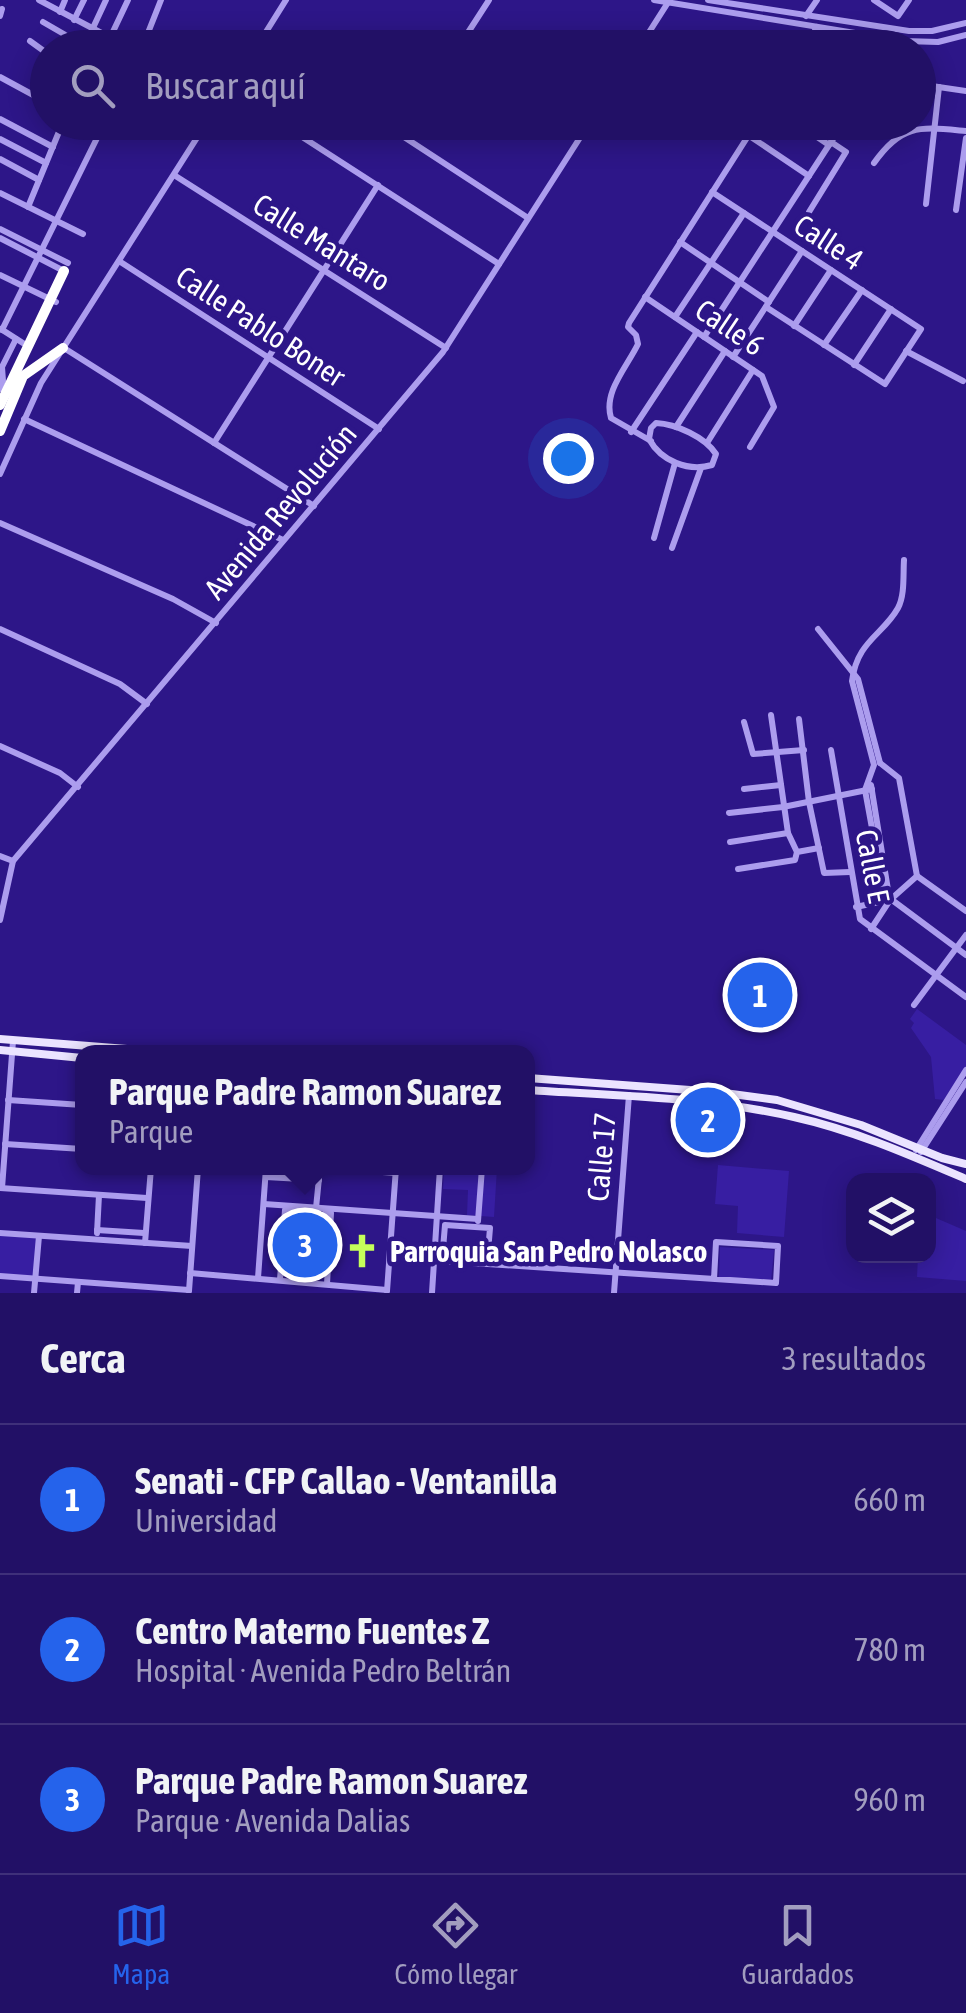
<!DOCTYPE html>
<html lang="es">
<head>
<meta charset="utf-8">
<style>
  body { margin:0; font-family:"Asap Condensed",sans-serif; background:#2e1e6f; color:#f1f3f6 }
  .controls { position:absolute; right:30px; bottom:30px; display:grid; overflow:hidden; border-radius:20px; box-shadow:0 5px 25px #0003 }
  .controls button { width:90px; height:90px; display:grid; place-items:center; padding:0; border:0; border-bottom:2px solid #3f307a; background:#221066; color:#f1f3f6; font:50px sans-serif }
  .you { position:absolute; left:568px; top:458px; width:35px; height:35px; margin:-25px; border:8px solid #fff; border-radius:50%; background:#1a73e8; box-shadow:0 0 0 15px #1a73e833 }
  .badge { display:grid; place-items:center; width:65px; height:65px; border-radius:50%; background:#2563eb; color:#fff; font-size:32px; font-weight:700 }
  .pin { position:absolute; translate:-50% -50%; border:5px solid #fff; box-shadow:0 2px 10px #0006 }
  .popup { position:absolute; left:75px; top:1045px; width:460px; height:130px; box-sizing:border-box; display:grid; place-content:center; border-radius:20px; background:#221066; filter:drop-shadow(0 2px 8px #0005); font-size:32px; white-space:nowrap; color:#a29dbf }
  .popup b { font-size:38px; color:#f1f3f6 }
  .popup::after { content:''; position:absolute; left:50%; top:100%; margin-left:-20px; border:20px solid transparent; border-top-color:#221066 }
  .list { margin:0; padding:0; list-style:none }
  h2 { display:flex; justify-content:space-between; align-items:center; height:130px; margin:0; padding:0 40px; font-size:42px }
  h2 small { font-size:32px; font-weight:400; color:#a29dbf }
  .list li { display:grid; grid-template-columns:65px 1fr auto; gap:30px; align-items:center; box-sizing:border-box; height:150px; padding:0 40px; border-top:2px solid #3f307a }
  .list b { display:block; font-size:38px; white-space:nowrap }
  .list p { margin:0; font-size:32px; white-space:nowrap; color:#a29dbf }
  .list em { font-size:32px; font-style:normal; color:#a29dbf }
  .icon { flex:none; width:55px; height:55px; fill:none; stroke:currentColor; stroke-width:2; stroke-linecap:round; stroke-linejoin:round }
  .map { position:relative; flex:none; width:966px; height:1293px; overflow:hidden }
  .search { position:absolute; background:#221066; box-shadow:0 5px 25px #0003; left:30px; right:30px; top:30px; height:110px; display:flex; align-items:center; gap:25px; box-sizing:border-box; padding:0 35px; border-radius:55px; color:#a29dbf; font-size:38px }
  .sheet { height:580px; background:#221066 }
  nav { display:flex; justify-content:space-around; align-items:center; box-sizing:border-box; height:140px; border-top:2px solid #3f307a; background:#221066; font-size:28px; color:#a29dbf }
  nav a { display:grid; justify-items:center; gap:5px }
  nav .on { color:#2563eb }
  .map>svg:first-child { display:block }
  .green { fill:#371ea2 }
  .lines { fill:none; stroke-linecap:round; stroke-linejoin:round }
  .minor { stroke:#ac9dee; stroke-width:6 }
  .major { stroke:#ebe4ff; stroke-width:8 }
  .highway { stroke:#fff; stroke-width:10 }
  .labels { text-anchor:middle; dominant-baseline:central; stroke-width:9; stroke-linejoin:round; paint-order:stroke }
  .street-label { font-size:30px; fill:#fff; stroke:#2d1688 }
  .poi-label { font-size:30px; font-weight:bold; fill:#fff; stroke:#2d1688; text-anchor:start }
</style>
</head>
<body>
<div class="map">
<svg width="966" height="1293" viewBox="0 0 966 1293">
  <rect width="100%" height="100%" fill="#2d1688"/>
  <g class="green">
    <path d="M 917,1009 L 966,1045 L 966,1067 L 944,1100 L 935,1099 L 931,1057 L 911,1028 L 914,1023 L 910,1019 Z"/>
    <path d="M 718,1165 L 789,1171 L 784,1237 L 737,1233 L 738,1206 L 715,1204 Z"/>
    <path d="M 444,1168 L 497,1168 L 494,1217 L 467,1215 L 468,1190 L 443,1189 Z"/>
    <path d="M 929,1215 L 966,1231 L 966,1281 L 917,1277 L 918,1256 L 928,1256 Z"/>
    <path d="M 292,1217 L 323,1220 L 319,1273 L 288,1271 Z"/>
    <path d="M 0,1235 L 37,1238 L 35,1279 L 0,1277 Z"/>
    <path d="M 720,1247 L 774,1250 L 771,1281 L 719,1278 Z"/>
  </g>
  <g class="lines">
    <g class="minor">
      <path d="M 39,0 L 130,48"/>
      <path d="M 654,0 L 904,41 L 938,42 L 966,35"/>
      <path d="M 708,0 L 909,31 L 932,31 L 966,23"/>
      <path d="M 874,0 L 898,16 L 909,0"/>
      <path d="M 60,12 L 65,0"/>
      <path d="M 0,16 L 2,9"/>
      <path d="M 806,16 L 817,0"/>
      <path d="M 74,20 L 84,0"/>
      <path d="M 43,22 L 88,48"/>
      <path d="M 92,30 L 106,0"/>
      <path d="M 110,38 L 128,0"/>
      <path d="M 30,41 L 48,54"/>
      <path d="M 142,48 L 161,0"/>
      <path d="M 256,48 L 286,0"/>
      <path d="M 458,48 L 489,0"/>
      <path d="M 639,48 L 669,1"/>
      <path d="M 805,48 L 817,27"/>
      <path d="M 0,77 L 48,103"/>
      <path d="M 918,84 L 966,91"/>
      <path d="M 0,119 L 53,147"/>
      <path d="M 279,122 L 499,264"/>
      <path d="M 381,122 L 528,218"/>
      <path d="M 795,122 L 829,145"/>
      <path d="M 401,135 L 409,122"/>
      <path d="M 748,135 L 809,176"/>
      <path d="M 0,139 L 46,163"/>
      <path d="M 0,159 L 39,180"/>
      <path d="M 874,163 C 902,123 921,127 966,131"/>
      <path d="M 174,175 L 446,348"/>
      <path d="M 712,192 L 921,329 L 885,384 L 766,307"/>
      <path d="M 0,193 L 83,234"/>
      <path d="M 926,204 L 939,87"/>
      <path d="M 28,207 L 63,122"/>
      <path d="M 956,210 L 966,138"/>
      <path d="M 809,212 L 846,152 L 831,142"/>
      <path d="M 0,229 L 68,263"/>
      <path d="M 0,238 L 64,271"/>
      <path d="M 680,242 L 769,302"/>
      <path d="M 119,261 L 379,429"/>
      <path d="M 0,275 L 56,302"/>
      <path d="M 645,297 L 762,376 L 774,407 L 750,447"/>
      <path d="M 675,317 L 744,213"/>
      <path d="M 794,326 L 831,270"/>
      <path d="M 1,329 L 26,345"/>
      <path d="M 2,330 L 105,122"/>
      <path d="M 704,337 L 844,122"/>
      <path d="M 824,345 L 862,290"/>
      <path d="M 64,348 L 314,506"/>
      <path d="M 906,351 L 963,381"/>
      <path d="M 733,357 L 802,251"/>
      <path d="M 854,365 L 891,309"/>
      <path d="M 0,389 L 3,381 L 2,367 L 16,339"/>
      <path d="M 24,419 L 283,540"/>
      <path d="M 656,423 C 676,424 705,437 716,454 L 712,465 C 688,472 661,461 649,439 L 651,428 Z"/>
      <path d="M 676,427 L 725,351"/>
      <path d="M 631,432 L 697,332"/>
      <path d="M 651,441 L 611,418 C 603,392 627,367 638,344 L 636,335 L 628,327 L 629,323 L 757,122"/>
      <path d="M 214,443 L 378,185"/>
      <path d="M 707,443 L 753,370"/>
      <path d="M 0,474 L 41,383 L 207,122"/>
      <path d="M 0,523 L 173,599 L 216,623"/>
      <path d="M 654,538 L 675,463"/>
      <path d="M 672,548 L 701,468"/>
      <path d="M 904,560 C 903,575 905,595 898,608 C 883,635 857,641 852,681 L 874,765 L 865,790 L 884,894 L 966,955"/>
      <path d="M 0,629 L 120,684 L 147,704"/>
      <path d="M 818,629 L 858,679 L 880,763"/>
      <path d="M 771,715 L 788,833 L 797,852"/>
      <path d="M 799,719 L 809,802 L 824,873 L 850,872"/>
      <path d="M 744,722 L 753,754 L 804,750"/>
      <path d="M 0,746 L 60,773 L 78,787"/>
      <path d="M 831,750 L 860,919 L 966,997"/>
      <path d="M 880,763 L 899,778 L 917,876"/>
      <path d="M 871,785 L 889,896"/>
      <path d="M 744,789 L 781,785"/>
      <path d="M 729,813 L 783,807 L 872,789"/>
      <path d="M 730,842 L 788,833"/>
      <path d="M 0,856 L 13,861"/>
      <path d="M 738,869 L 795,860 L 797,852 L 819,848"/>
      <path d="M 917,876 L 966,911"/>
      <path d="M 856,907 L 888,900"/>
      <path d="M 0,920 L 13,861 L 443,352 L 590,122"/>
      <path d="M 871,929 L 890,900 L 917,876"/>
      <path d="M 914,1005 L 966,935"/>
      <path d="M 8,1100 L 82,1105"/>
      <path d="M 5,1144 L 82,1149"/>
      <path d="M 916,1150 L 966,1070"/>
      <path d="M 921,1152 L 966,1082"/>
      <path d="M 329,1168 L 396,1173"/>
      <path d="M 266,1177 L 319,1180"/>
      <path d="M 0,1188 L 147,1198"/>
      <path d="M 2,1188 L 13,1041"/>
      <path d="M 264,1204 L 478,1219"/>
      <path d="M 316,1208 L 320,1168"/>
      <path d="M 325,1213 L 331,1213 L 327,1284"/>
      <path d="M 478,1221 L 482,1168"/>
      <path d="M 97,1230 L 144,1233"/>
      <path d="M 0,1233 L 192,1246"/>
      <path d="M 97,1233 L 99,1195"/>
      <path d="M 145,1243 L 151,1168"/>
      <path d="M 487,1264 L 490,1228 L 445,1225 L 442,1261 L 776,1283 L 778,1246 L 716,1242 L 714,1279"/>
      <path d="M 190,1273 L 387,1290"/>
      <path d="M 0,1276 L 189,1290"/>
      <path d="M 258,1278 L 266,1168"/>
      <path d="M 280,1280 L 285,1210 L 293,1210"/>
      <path d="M 189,1291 L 198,1168"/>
      <path d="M 387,1291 L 396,1168"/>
      <path d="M 34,1293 L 39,1236"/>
      <path d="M 77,1293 L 78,1282"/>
      <path d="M 432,1293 L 440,1168"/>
      <path d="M 614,1293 L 629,1095"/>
    </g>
    <g class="major">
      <path d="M 0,1039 L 165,1052"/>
      <path d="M 0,1050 L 82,1058"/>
      <path d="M 528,1078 L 717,1092 L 777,1100 L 861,1125 L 942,1158 L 966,1164"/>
      <path d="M 528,1090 C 616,1096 707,1097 794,1117 C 853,1130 910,1155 966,1179"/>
    </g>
    <g class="highway">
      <path d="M 0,405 L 64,271"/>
      <path d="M 0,431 L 23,376 L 63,348"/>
    </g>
  </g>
  <defs>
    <g id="church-bare" transform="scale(2.7)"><path d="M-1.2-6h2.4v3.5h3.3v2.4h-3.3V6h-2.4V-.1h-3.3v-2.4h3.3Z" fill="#c5ff5a" stroke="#2d1688" stroke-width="2.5" paint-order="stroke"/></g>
  </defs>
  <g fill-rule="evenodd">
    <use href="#church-bare" x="362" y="1251"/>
  </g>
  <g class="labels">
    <g class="street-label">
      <text transform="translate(322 242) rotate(32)">Calle Mantaro</text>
      <text transform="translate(829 242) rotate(33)">Calle 4</text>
      <text transform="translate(261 326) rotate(33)">Calle Pablo Boner</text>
      <text transform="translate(730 327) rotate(34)">Calle 6</text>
      <text transform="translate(280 511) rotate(-50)">Avenida Revolución</text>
      <text transform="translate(873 866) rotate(79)">Calle E</text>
      <text transform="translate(601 1157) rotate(-85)">Calle 17</text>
    </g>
    <g class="poi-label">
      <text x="390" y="1251">Parroquia San Pedro Nolasco</text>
    </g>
  </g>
</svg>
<div class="controls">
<button><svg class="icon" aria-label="layers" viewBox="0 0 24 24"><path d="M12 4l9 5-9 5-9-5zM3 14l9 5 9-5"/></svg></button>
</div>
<div class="you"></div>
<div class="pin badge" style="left:760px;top:995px">1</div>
<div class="pin badge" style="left:708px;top:1120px">2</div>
<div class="pin badge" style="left:305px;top:1245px">3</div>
<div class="popup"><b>Parque Padre Ramon Suarez</b>Parque</div>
<div class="search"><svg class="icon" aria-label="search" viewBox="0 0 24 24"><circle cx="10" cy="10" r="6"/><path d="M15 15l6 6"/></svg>Buscar aquí</div>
</div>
<section class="sheet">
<h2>Cerca<small>3 resultados</small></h2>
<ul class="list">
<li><span class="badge">1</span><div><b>Senati - CFP Callao - Ventanilla</b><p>Universidad</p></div><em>660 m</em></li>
<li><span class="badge">2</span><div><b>Centro Materno Fuentes Z</b><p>Hospital · Avenida Pedro Beltrán</p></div><em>780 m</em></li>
<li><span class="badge">3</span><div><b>Parque Padre Ramon Suarez</b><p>Parque · Avenida Dalias</p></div><em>960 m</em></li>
</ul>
</section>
<nav>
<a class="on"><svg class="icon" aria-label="map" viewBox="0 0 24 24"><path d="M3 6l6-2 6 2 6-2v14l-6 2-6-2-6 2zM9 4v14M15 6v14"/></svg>Mapa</a>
<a><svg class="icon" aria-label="directions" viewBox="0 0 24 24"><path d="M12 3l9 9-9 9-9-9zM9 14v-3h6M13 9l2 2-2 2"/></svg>Cómo llegar</a>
<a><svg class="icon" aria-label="saved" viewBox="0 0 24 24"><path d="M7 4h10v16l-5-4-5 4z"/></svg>Guardados</a>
</nav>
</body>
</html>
